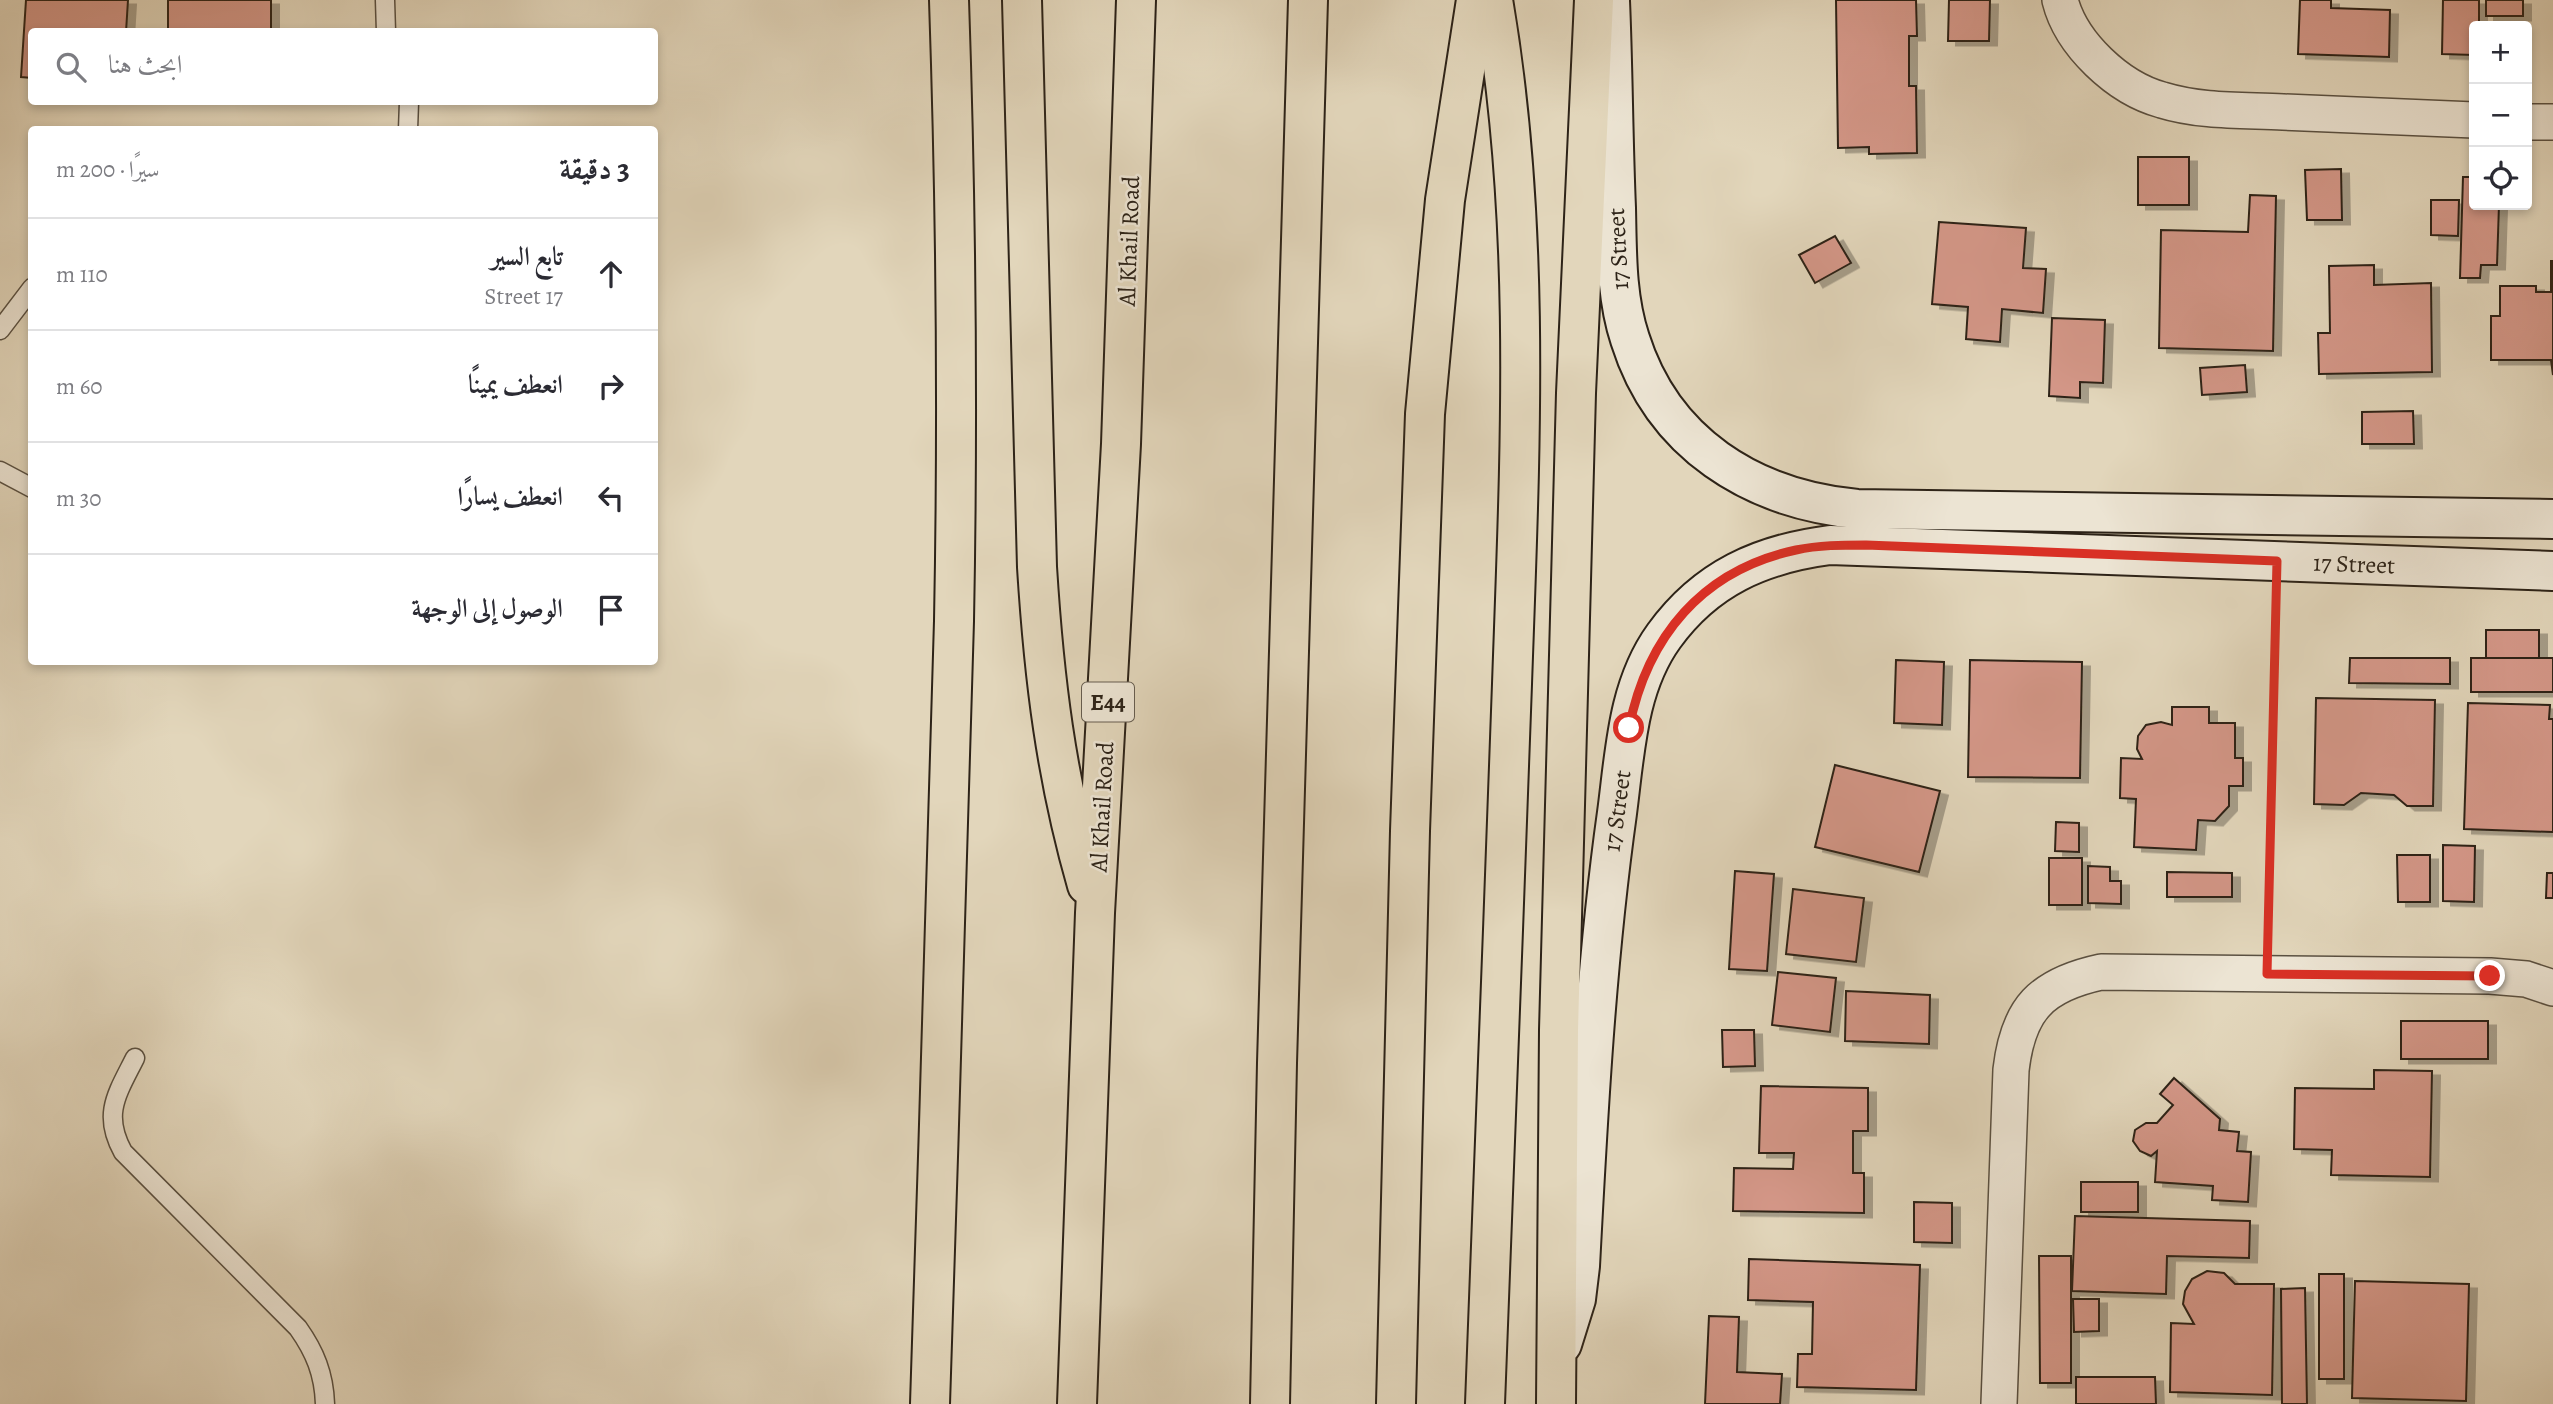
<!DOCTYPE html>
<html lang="ar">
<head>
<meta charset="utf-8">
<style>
  body { margin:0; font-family:Alegreya,Amiri,serif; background:#f2f2f3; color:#2b2b33; direction:rtl }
  .controls { position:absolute; right:21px; top:21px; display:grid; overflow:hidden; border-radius:7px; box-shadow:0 4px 10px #0003 }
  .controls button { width:63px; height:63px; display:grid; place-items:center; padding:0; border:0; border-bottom:2px solid #e1e1e2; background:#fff; color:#2b2b33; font:35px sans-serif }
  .stop { position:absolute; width:21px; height:21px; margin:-16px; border:5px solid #d93025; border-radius:50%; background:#fff }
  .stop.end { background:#d93025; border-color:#fff; box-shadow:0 2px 7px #0008 }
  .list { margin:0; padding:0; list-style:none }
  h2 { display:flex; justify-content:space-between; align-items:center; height:91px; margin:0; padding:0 28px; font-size:30px }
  h2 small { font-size:23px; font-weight:400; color:#7c7c81 }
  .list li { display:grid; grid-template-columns:46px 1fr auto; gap:21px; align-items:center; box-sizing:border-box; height:112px; padding:0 28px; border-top:2px solid #e1e1e2 }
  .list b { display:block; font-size:26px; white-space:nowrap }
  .list p { margin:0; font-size:23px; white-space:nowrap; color:#7c7c81 }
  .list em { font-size:23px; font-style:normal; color:#7c7c81 }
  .icon { flex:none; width:38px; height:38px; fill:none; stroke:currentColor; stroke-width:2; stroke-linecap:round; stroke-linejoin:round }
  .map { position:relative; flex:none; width:2553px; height:1404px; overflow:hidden; direction:ltr }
  .search { position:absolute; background:#fff; box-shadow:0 4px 10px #0003; left:28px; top:28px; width:630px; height:77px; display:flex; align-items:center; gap:18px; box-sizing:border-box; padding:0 24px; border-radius:7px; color:#7c7c81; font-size:26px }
  .panel { position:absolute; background:#fff; box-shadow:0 4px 10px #0003; left:28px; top:126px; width:630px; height:539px; border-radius:7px; direction:rtl }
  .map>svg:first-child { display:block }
  .building { fill:#d49788; stroke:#2d2318; stroke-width:2; filter:url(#shadow) }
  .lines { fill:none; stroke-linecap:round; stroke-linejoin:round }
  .lane-casing { stroke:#5a5041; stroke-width:21 }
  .street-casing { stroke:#5a5041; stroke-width:38 }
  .secondary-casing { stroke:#2d2318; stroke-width:42 }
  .highway-casing { stroke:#2d2318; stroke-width:42 }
  .path { stroke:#2d2318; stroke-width:4.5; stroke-dasharray:5 3.5; stroke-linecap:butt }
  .lane { stroke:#ece4d3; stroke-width:18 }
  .street { stroke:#ece4d3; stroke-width:35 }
  .secondary { stroke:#ece4d3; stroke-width:38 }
  .highway { stroke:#e2d6bb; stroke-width:38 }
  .route { stroke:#d93025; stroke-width:9 }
  .labels { text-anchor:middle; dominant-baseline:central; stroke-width:5; stroke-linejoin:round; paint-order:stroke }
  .shield { fill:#ece4d3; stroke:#665d50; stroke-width:2 }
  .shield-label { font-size:23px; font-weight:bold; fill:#2d2318 }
  .street-label { font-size:24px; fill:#2d2318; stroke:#ece4d3 }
</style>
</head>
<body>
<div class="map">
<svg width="2553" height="1404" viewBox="0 0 2553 1404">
  <defs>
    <filter id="shadow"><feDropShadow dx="8" dy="4.5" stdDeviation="0" flood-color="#0004"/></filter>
  </defs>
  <rect width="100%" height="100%" fill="#e2d6bb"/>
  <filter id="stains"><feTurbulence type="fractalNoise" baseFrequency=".00286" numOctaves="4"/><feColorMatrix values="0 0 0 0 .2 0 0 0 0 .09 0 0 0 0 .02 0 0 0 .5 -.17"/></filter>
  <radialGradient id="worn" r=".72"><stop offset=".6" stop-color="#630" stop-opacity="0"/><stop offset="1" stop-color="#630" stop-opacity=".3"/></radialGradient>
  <g class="building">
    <path d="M 26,0 L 128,0 L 126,32 L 32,32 L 32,78 L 21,77 Z"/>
    <rect x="168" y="0" width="103" height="32"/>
    <path d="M 1836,0 L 1916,0 L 1917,36 L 1909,36 L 1909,86 L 1916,86 L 1917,153 L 1869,154 L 1869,147 L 1838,148 Z"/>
    <path d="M 1949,0 L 1990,0 L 1989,41 L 1948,41 Z"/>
    <path d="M 2300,0 L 2331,0 L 2331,8 L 2390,10 L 2389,57 L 2298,54 Z"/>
    <path d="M 2443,0 L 2479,0 L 2479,26 L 2474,26 L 2474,55 L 2442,54 Z"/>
    <rect x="2486" y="0" width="37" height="16"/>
    <rect x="2138" y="157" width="51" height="48"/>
    <path d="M 2341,169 L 2342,220 L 2307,220 L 2305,170 Z"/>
    <path d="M 2463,177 L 2474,177 L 2474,205 L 2499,205 L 2497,265 L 2481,265 L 2480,278 L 2460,278 Z"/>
    <path d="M 2250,195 L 2276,196 L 2273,351 L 2159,348 L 2161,230 L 2248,232 Z"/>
    <path d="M 2431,200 L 2459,200 L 2458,236 L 2431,235 Z"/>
    <path d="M 1939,222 L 2026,228 L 2023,268 L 2046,269 L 2043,313 L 2002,309 L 2000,342 L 1966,339 L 1968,307 L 1932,304 Z"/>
    <path d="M 1835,236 L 1851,263 L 1815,283 L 1799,255 Z"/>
    <path d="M 2551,261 L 2553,261 L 2553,375 L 2551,360 L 2491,360 L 2491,316 L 2500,316 L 2500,286 L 2536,286 L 2536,292 L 2551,292 Z"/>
    <path d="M 2374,265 L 2374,285 L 2431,283 L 2432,372 L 2319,374 L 2318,333 L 2330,333 L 2329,266 Z"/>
    <path d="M 2052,318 L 2105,320 L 2103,383 L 2080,382 L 2080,398 L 2049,396 Z"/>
    <path d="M 2245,365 L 2247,392 L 2202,395 L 2200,368 Z"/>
    <path d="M 2413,411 L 2414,444 L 2362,444 L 2362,412 Z"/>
    <rect x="2486" y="630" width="53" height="28"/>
    <path d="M 2350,658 L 2450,658 L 2450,684 L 2349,683 Z"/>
    <rect x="2471" y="658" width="82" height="34"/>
    <path d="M 1896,660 L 1944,662 L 1942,725 L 1894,723 Z"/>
    <path d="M 1970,660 L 2082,662 L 2080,778 L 1968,777 Z"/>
    <path d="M 2316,698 L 2435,700 L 2433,806 L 2407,806 L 2394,795 L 2361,793 L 2344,805 L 2314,804 Z"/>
    <path d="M 2468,703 L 2550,705 L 2549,719 L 2553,719 L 2553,832 L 2464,829 Z"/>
    <path d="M 2172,707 L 2209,707 L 2209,723 L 2235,723 L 2235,758 L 2243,758 L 2243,786 L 2229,786 L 2229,806 L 2215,821 L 2198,820 L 2196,850 L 2134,847 L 2136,799 L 2120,798 L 2121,758 L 2142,759 L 2137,749 L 2138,736 L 2146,725 L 2161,722 L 2172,725 Z"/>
    <path d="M 1835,765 L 1940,791 L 1919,872 L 1815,847 Z"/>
    <path d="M 2056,822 L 2079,823 L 2079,852 L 2055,851 Z"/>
    <path d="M 2443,845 L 2475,846 L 2474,902 L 2443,901 Z"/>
    <path d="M 2397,855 L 2430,855 L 2430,902 L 2398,902 Z"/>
    <rect x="2049" y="858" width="33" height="47"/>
    <path d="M 2088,866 L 2110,867 L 2110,881 L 2121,881 L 2121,904 L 2088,903 Z"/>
    <path d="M 1735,871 L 1774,874 L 1767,971 L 1729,969 Z"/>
    <path d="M 2167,872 L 2232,873 L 2232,897 L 2167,897 Z"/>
    <path d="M 2547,873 L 2553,873 L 2553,898 L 2546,898 Z"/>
    <path d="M 1793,889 L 1864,898 L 1856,962 L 1786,954 Z"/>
    <path d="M 1778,972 L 1836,978 L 1830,1032 L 1772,1025 Z"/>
    <path d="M 1846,991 L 1930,995 L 1929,1044 L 1845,1041 Z"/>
    <rect x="2401" y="1021" width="87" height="38"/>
    <path d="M 1722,1030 L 1754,1030 L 1755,1066 L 1723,1067 Z"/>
    <path d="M 2374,1070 L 2432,1071 L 2430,1177 L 2331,1175 L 2332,1150 L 2294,1149 L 2295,1088 L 2374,1089 Z"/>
    <path d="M 2174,1078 L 2220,1119 L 2219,1130 L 2239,1132 L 2237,1151 L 2251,1152 L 2248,1202 L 2212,1200 L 2213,1186 L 2155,1182 L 2157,1151 L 2151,1156 L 2140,1151 L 2133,1141 L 2135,1130 L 2146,1123 L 2157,1123 L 2173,1105 L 2160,1094 Z"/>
    <path d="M 1761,1086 L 1868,1088 L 1868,1131 L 1853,1131 L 1853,1173 L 1864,1173 L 1864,1213 L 1733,1211 L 1734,1168 L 1793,1169 L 1794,1153 L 1759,1153 Z"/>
    <rect x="2081" y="1182" width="57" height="30"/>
    <path d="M 1914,1202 L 1952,1203 L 1952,1243 L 1914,1242 Z"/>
    <path d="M 2075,1216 L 2250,1221 L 2249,1258 L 2167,1256 L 2166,1294 L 2072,1291 Z"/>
    <path d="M 2039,1256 L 2071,1256 L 2071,1383 L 2040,1383 Z"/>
    <path d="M 1749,1259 L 1920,1265 L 1916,1390 L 1797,1387 L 1798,1354 L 1812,1354 L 1813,1302 L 1748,1300 Z"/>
    <path d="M 2207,1271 L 2224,1273 L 2235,1284 L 2274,1284 L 2272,1395 L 2170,1392 L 2171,1323 L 2194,1324 L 2183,1304 L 2185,1291 L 2192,1279 Z"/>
    <rect x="2319" y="1274" width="25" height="105"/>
    <path d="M 2355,1281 L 2469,1284 L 2466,1401 L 2352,1398 Z"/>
    <path d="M 2305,1288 L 2307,1404 L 2282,1404 L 2281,1289 Z"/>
    <path d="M 2073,1299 L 2099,1299 L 2099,1331 L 2074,1332 Z"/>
    <path d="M 1709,1316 L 1739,1317 L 1737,1372 L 1782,1374 L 1780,1404 L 1705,1404 Z"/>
    <path d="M 2076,1377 L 2155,1377 L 2156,1404 L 2076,1404 Z"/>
  </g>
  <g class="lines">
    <g class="lane-casing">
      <g id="lane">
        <path d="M 385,0 L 386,32"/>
        <path d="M 408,130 L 409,102"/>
        <path d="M 0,330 L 32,288"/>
        <path d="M 0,471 L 32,488"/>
        <path d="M 135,1058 C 117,1094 102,1114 123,1152 L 298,1328 C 315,1352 324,1374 325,1404"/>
      </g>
    </g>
    <g class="street-casing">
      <g id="street">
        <path d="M 2060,0 C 2071,44 2118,88 2162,100 C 2201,112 2243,110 2283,112 C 2347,115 2411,117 2474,120"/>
        <path d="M 2527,122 L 2553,122"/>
        <path d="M 1999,1404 L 2011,1070 C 2018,1009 2041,985 2101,972 L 2490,976 L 2526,979 L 2553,988"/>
      </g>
    </g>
    <g class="secondary-casing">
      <g id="secondary">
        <path d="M 1610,1 C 1613,69 1613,139 1616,208 C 1617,252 1616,297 1630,339 C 1663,444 1752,499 1857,509 L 2553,519"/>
        <path d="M 1562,1344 L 1576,1299 L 1580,1266 C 1588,1114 1596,963 1617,813 C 1625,753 1627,687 1664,636 C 1706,578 1761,554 1830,545 L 2553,571"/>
      </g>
    </g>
    <g class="highway-casing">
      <g id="highway">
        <path d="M 1022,0 L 1037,567 C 1044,679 1056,777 1087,885"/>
        <path d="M 930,1404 C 938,1143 948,882 954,621 C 958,414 956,207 949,0"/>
        <path d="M 1077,1404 L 1095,913 L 1121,444 L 1136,0"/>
        <path d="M 1270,1404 L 1277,1063 L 1308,0"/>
        <path d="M 1396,1404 L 1410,831 L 1425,414 L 1445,200 L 1476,0"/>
        <path d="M 1485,1404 C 1495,1164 1503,924 1512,684 C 1520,455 1532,227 1493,0"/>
        <path d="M 1556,1404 L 1559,1030 L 1576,393 L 1594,0"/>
      </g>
    </g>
    <path class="path" d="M 2268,934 L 2276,600"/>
    <use href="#lane" class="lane"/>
    <use href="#street" class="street"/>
    <use href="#secondary" class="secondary"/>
    <use href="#highway" class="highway"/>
  </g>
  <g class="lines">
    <path class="route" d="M 1629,728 C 1647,637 1702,570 1796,550 C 1819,545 1842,545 1866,545 L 2277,561 L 2267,974 L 2490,976"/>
  </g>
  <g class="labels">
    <rect class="shield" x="1082" y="682.5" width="52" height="39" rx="5"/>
    <g class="shield-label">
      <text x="1108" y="702">E44</text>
    </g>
    <g class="street-label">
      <text transform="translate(1129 241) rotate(-88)">Al Khail Road</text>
      <text transform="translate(1618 249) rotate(-93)">17 Street</text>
      <text transform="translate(2354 564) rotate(2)">17 Street</text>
      <text transform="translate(1102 807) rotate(-87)">Al Khail Road</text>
      <text transform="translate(1617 811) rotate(-82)">17 Street</text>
    </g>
  </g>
  <rect width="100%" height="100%" filter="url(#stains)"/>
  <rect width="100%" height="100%" fill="url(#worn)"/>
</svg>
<div class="controls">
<button>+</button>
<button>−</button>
<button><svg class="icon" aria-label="locate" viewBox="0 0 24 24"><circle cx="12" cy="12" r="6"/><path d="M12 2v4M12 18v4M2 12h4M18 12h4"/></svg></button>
</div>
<div class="stop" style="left:1629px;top:728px"></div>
<div class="stop end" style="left:2490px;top:976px"></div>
<div class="search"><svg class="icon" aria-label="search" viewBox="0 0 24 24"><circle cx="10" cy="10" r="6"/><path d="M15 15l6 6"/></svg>ابحث هنا</div>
<section class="panel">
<h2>3 دقيقة<small>سيرًا · 200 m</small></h2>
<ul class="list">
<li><svg class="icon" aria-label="ahead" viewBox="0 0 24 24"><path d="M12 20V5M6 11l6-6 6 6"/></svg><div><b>تابع السير</b><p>17 Street</p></div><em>110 m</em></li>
<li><svg class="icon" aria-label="right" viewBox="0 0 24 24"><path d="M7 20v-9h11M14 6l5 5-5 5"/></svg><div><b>انعطف يمينًا</b></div><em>60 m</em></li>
<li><svg class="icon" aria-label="left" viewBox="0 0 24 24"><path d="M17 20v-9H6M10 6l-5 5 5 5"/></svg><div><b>انعطف يسارًا</b></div><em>30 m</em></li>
<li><svg class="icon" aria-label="arrive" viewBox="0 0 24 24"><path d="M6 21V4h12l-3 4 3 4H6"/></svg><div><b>الوصول إلى الوجهة</b></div></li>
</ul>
</section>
</div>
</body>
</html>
